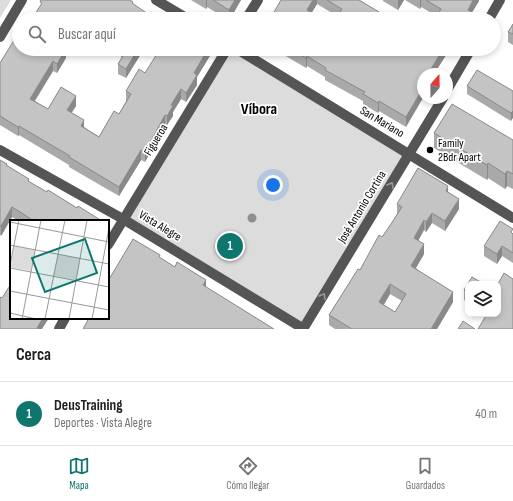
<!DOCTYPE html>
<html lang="es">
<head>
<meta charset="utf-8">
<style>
  body { margin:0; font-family:"Sofia Sans Condensed",sans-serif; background:#f2f2f2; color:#202124 }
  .controls { position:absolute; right:12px; bottom:12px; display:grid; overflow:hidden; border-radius:8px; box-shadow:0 2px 6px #0003 }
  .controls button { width:36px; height:36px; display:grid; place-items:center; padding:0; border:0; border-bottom:1px solid #e0e0e0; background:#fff; color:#202124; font:20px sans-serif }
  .compass { position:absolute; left:417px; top:68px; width:36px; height:36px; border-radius:50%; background:#fff; box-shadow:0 2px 6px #0003; rotate:20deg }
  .you { position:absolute; left:273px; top:185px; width:14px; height:14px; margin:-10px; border:3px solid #fff; border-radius:50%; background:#1a73e8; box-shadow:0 0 0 6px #1a73e833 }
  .badge { display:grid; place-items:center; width:26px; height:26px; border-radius:50%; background:#0f766e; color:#fff; font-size:13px; font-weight:700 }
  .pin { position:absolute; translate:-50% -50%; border:2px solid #fff; box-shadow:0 1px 4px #0006 }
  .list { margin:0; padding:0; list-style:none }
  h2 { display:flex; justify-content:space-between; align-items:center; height:52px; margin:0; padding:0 16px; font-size:17px }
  h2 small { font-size:13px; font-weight:400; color:#757577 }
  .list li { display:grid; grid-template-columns:26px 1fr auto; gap:12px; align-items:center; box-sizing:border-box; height:64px; padding:0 16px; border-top:1px solid #e0e0e0 }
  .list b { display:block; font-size:15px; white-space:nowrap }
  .list p { margin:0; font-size:13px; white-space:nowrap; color:#757577 }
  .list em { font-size:13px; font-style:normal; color:#757577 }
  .icon { flex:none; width:22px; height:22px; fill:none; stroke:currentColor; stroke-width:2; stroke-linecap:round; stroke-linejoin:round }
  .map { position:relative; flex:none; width:513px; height:329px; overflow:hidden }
  .search { position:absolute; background:#fff; box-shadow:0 2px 6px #0003; left:12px; right:12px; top:12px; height:44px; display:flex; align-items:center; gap:10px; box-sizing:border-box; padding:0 14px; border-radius:22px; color:#757577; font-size:15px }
  .sheet { height:116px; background:#fff }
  nav { display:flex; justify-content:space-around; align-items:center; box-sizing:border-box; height:56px; border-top:1px solid #e0e0e0; background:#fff; font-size:11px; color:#757577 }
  nav a { display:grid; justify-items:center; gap:2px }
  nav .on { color:#0f766e }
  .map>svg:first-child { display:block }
  .green { fill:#dcdcdc }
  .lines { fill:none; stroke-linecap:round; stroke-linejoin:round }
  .minor { stroke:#555; stroke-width:10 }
  .tree { fill:#8f8f8f }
  .wall { fill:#a9a9a9; fill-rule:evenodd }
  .shaded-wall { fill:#898989 }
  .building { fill:#c4c4c4; stroke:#898989; fill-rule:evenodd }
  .oneway { stroke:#999 }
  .poi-dot { fill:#000; stroke:#fff; stroke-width:1.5 }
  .labels { text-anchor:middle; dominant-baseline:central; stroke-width:3.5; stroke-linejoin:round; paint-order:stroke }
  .street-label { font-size:12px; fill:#000; stroke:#fff }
  .poi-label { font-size:12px; fill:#000; stroke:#fff; text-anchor:start }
  .district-label { font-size:16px; font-weight:bold; fill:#000; stroke:#fff }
  .inset-road { fill:none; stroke:#999; stroke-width:1 }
  .view { fill:#0f766e; fill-opacity:0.15; stroke:#0f766e; stroke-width:2 }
  .inset-edge { fill:none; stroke:#000; stroke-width:2 }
</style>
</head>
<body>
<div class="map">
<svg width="513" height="329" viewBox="0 0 513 329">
  <rect width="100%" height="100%" fill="#fff"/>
  <g class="green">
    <path d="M 0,0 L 11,0 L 0,18 Z"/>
    <path d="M 227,49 L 237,49 L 410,154 L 303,329 L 123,219 Z"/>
  </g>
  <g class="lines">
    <g class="minor">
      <path d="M 156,0 L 188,19"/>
      <path d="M 246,19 L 258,0"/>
      <path d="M 489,19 L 500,0"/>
      <path d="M 0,37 L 22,0"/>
      <path d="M 237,49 L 513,218"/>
      <path d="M 447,90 L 471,49"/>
      <path d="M 0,150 L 123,219 L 304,329"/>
      <path d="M 108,245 L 227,49"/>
      <path d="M 59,329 L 65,318"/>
      <path d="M 303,329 L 443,98"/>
    </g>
  </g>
  <circle class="tree" cx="252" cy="218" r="4.5"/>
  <g class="wall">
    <path d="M 191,0 L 241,0 L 230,19 L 227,19 L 207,7 L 206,9 Z"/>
    <path d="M 281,0 L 359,0 L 389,19 L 337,16 L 317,4 L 311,13 Z"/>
    <path d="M 383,0 L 404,0 L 398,10 L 383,1 Z"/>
    <path d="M 405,0 L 479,0 L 479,1 L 472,12 L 472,19 L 437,16 L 421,7 L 420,9 Z"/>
    <path d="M 513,24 L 513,45 L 508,42 L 508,32 Z"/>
    <path d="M 66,49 L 66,58 L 57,73 L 53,71 L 35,101 L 48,109 L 76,106 L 71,113 L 84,127 L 99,137 L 119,114 L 126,101 L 126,91 L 145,73 L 156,56 L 145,49 L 211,49 L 211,54 L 197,77 L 197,85 L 186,102 L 181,99 L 173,112 L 173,116 L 167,125 L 165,124 L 145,162 L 141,160 L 119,196 L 69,167 L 69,165 L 19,135 L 18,136 L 0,125 L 0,63 Z"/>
    <path d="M 97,49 L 144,49 L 126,78 L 118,74 L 118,64 L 122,57 L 109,50 L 106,55 Z"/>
    <path d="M 274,49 L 400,49 L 403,50 L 403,49 L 457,49 L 453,55 L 448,52 L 434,74 L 423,74 L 406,127 L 379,111 L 378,113 L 363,104 L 363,101 L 325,80 L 325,77 L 307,66 L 306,68 Z"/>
    <path d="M 467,86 L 513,91 L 511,121 L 467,94 Z"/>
    <path d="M 434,133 L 513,140 L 513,189 L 507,186 L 505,189 L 488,178 L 487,180 L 434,148 Z"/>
    <path d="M 0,160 L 29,182 L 47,192 L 102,221 L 19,221 L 12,217 L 1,236 L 0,235 Z"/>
    <path d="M 448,192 L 459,209 L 445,231 L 432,223 L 426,232 L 424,230 L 418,241 L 424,254 L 416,268 L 453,302 L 437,329 L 335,329 L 329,325 L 329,315 L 391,224 L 397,214 L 397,204 ZM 390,294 L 402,301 L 395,312 L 384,305 Z"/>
    <path d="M 513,233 L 513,263 L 502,256 L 497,264 L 484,256 L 484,246 Z"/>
    <path d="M 468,284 L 468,303 L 464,300 L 464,290 Z"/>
  </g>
  <g class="shaded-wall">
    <path d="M 206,0 L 207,0 L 207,7 L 206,9 Z"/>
    <path d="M 235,0 L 241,0 L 230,19 L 229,19 L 229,10 Z"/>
    <path d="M 313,0 L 317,0 L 317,4 L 308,19 L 307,10 Z"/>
    <path d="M 398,0 L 404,0 L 398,10 Z"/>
    <path d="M 420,0 L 421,0 L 421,7 L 420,9 Z"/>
    <path d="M 473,0 L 479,0 L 479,1 L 468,19 L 468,10 Z"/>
    <path d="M 472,12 L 472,19 L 468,19 Z"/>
    <path d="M 66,49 L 66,58 L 57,73 L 57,64 Z"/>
    <path d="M 106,49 L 109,49 L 106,55 Z"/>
    <path d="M 138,49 L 144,49 L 126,78 L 126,69 Z"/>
    <path d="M 208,49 L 211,49 L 211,54 L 197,77 L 197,85 L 186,102 L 186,93 L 194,73 Z"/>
    <path d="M 443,49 L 448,49 L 448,52 L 434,74 L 431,74 L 431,69 Z"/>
    <path d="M 453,49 L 457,49 L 453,55 Z"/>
    <path d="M 307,56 L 307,66 L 306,68 L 306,58 Z"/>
    <path d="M 53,61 L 53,71 L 30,108 L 30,99 Z"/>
    <path d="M 423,88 L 423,98 L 406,127 L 406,117 Z"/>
    <path d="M 181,89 L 181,99 L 173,112 L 173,116 L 167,125 L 167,116 L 171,105 Z"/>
    <path d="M 76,96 L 76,106 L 67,120 L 67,110 Z"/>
    <path d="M 379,101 L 379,111 L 378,113 L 378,103 Z"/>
    <path d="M 513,111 L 513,118 L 511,121 L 511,113 Z"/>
    <path d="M 165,115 L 165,124 L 145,162 L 145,152 Z"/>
    <path d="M 84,120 L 84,130 L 81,126 Z"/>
    <path d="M 19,126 L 19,135 L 18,136 L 18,127 Z"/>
    <path d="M 141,150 L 141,160 L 119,196 L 119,187 Z"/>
    <path d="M 488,163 L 488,178 L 487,180 L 487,165 Z"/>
    <path d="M 507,171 L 507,186 L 505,189 L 505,174 Z"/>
    <path d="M 448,186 L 448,196 L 446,191 Z"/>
    <path d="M 459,199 L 459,209 L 445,231 L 445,221 Z"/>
    <path d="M 12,207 L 12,217 L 1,236 L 1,226 Z"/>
    <path d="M 432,213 L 432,223 L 426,232 L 426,222 Z"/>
    <path d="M 424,220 L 424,230 L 414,248 L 414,238 Z"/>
    <path d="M 424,244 L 424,254 L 411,276 L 411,266 Z"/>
    <path d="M 502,246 L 502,256 L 497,264 L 497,254 Z"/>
    <path d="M 206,280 L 206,292 L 203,285 Z"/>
    <path d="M 390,284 L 390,294 L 379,312 L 379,302 Z"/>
    <path d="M 453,292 L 453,302 L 437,329 L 431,329 Z"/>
    <path d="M 43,318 L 49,318 L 42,329 L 37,329 L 37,328 Z"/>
  </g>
  <g class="building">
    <path d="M 41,0 L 130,0 L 133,2 L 132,3 L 148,14 L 150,12 L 162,19 L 32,19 L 42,3 L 40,2 Z"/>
    <path d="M 213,0 L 235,0 L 229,10 Z"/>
    <path d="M 281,0 L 313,0 L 307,10 L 322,19 L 270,19 Z"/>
    <path d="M 327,0 L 359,0 L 389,18 L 388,19 L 335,19 L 342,9 Z"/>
    <path d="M 426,0 L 473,0 L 468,10 L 472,12 L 468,19 L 435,19 L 441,9 Z"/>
    <path d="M 513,24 L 513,34 L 508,32 Z"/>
    <path d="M 19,32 L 19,49 L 66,49 L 57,64 L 53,61 L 30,99 L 48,109 L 61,87 L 76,96 L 67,110 L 84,120 L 81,126 L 99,137 L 114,111 L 119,114 L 131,94 L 126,91 L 139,69 L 145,73 L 160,49 L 208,49 L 194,73 L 197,75 L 186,93 L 181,89 L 171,105 L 173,106 L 167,116 L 165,115 L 145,152 L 141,150 L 119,187 L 69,157 L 70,156 L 19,126 L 18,127 L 0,116 L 0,63 Z"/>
    <path d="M 124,49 L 138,49 L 126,69 L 118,64 L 126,51 Z"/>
    <path d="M 291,49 L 400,49 L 403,50 L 403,49 L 443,49 L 431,69 L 434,70 L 431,74 L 423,74 L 423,88 L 406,117 L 379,101 L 378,103 L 363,94 L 365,92 L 325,70 L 326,68 L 307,56 L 306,58 Z"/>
    <path d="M 477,70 L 513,91 L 513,111 L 511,113 L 467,86 Z"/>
    <path d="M 452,104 L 513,140 L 513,174 L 507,171 L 505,174 L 488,163 L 487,165 L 434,133 Z"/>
    <path d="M 0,160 L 7,164 L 6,165 L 29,179 L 28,181 L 47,192 L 48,190 L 77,208 L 78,206 L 102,221 L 29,221 L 31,219 L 12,207 L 1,226 L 0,226 Z"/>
    <path d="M 418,168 L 448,186 L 446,191 L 459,199 L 445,221 L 432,213 L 426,222 L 424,220 L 414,238 L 424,244 L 411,266 L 453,292 L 431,329 L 352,329 L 329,315 L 358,269 L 360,270 L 379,235 L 382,237 L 391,224 L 402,207 L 397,204 ZM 390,284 L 406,294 L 395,312 L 379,302 Z"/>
    <path d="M 500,221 L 513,229 L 511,232 L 513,234 L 513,253 L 502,246 L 497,254 L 484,246 Z"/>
    <path d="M 133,239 L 160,255 L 159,257 L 175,267 L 177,262 L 206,280 L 203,285 L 274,329 L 83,329 L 89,318 L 108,318 L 108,281 Z"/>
    <path d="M 504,273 L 513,279 L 513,329 L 478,329 L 487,314 L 498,314 L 498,284 Z"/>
    <path d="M 472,277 L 484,284 L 468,284 L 468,293 L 464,290 Z"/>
    <path d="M 11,284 L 11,318 L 43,318 L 37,328 L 39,329 L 0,329 L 0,297 L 2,298 Z"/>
    <path d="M 463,321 L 475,329 L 458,329 Z"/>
  </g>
  <defs><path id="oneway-chevron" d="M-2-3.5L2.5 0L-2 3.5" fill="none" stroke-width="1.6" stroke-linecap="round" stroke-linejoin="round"/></defs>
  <g class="oneway">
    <use href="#oneway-chevron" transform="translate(391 185) rotate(-59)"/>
    <use href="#oneway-chevron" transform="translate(323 296) rotate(-59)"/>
  </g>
  <circle class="poi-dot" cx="430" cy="150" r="4"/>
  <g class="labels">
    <g class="street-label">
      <text transform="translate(382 122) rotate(31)">San Mariano</text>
      <text transform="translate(156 140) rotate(-59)">Figueroa</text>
      <text transform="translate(362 207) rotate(-59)">José Antonio Cortina</text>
      <text transform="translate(160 226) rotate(31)">Vista Alegre</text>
    </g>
    <g class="poi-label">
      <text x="438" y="143">Family<tspan x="438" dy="14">2Bdr Apart</tspan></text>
    </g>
    <g class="district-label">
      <text x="259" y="109">Víbora</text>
    </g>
  </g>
  <g transform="translate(10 220)">
    <rect width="99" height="99" fill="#fff"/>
    <path d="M 4,26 L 25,30 L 21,51 L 0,47 ZM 48,34 L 70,38 L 66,60 L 43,56 Z" fill="#dcdcdc"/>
    <path class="inset-road" d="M 0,2 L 99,22M 0,25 L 99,44M 0,45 L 9,0M 0,48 L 99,67M 0,71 L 99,90M 0,93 L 26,99M 12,99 L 31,0M 35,99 L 55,0M 59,99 L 77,0M 82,99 L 99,8"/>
    <path class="view" d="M 75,19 L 87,53 L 35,72 L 22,38 Z"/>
    <rect width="99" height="99" class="inset-edge"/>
  </g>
</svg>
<div class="controls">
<button><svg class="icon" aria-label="layers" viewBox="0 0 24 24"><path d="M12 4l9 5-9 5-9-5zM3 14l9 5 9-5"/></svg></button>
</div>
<svg class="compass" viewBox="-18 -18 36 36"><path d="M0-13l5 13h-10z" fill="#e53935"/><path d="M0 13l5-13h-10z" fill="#757577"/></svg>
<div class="you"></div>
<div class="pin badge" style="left:230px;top:246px">1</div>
<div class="search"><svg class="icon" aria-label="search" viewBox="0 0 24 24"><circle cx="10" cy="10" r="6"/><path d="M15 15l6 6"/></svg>Buscar aquí</div>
</div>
<section class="sheet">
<h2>Cerca<small></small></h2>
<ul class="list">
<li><span class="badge">1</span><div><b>DeusTraining</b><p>Deportes · Vista Alegre</p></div><em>40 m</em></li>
</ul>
</section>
<nav>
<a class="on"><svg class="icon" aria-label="map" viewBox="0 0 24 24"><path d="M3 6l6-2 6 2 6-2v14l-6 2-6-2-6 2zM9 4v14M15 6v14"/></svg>Mapa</a>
<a><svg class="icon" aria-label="directions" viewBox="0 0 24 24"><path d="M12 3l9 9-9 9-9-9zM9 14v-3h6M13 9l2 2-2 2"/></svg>Cómo llegar</a>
<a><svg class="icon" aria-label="saved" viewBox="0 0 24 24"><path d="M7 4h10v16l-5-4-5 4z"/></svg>Guardados</a>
</nav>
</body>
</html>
